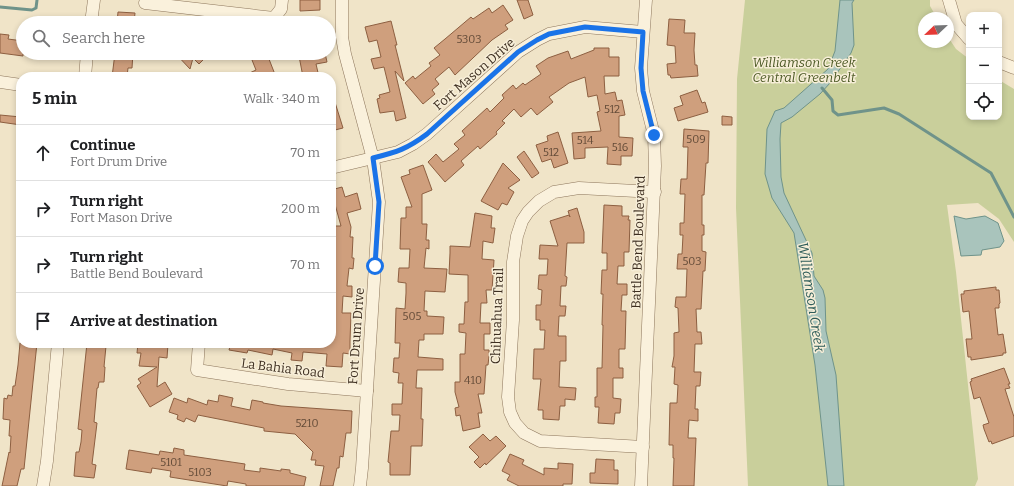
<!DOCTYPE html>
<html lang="en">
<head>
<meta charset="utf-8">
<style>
  body { margin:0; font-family:Bitter,serif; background:#f6f6f6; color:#202124 }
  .controls { position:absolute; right:12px; top:12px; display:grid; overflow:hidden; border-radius:8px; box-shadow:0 2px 6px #0003 }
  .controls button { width:36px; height:36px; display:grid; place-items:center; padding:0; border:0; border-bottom:1px solid #e0e0e0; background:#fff; color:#202124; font:20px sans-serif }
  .compass { position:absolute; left:918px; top:12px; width:36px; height:36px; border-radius:50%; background:#fff; box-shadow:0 2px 6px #0003; rotate:247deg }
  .stop { position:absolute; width:12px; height:12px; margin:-9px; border:3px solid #1a73e8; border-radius:50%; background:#fff }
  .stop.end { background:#1a73e8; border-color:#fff; box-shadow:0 1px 4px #0008 }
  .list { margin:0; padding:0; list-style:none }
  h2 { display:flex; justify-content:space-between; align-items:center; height:52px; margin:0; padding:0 16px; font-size:17px }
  h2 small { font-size:13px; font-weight:400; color:#757577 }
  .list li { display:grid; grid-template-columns:26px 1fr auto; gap:12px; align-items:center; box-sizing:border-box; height:56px; padding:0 16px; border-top:1px solid #e0e0e0 }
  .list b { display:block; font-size:15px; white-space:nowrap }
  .list p { margin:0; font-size:13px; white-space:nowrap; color:#757577 }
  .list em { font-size:13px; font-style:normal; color:#757577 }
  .icon { flex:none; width:22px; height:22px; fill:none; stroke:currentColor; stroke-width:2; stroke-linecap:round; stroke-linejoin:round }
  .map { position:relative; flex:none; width:1014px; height:486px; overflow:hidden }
  .search { position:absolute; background:#fff; box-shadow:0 2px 6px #0003; left:16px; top:16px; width:320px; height:44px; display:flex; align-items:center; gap:10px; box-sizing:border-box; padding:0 14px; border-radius:22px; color:#757577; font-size:15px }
  .panel { position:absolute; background:#fff; box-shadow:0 2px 6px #0003; left:16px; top:72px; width:320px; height:276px; border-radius:16px }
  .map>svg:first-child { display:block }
  .green { fill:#c9cf9b }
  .water { fill:#a9c4bc; stroke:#6f938a }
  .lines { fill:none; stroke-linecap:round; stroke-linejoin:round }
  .stream { stroke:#6f938a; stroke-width:3 }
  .building { fill:#cf9f7d; stroke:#8d5f41 }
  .minor-casing { stroke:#8d765c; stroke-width:13 }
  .minor { stroke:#faf1dc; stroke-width:12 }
  .route { stroke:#1a73e8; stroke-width:5 }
  .labels { text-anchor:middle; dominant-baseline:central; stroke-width:3; stroke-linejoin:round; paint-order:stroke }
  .number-label { font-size:11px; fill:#624a37 }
  .park-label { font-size:13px; font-style:italic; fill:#4d5a26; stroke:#f7eed8 }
  .street-label { font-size:13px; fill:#3d2e20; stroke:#f7eed8 }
  .water-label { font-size:14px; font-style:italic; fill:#2f5d5a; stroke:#f7eed8 }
</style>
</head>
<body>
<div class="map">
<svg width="1014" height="486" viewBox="0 0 1014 486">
  <rect width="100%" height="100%" fill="#f0e4c8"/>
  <path class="green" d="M 745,0 L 930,0 L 930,6 L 937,18 L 924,18 L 924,42 L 948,42 L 948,37 L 956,49 L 969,59 L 969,117 L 999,117 L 999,80 L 1014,89 L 1014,242 L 999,219 L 978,203 L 947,205 L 956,272 L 978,479 L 975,486 L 748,486 L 736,208 L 737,79 Z"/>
  <g class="water">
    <path d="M 840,0 L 854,0 L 852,3 L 854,45 L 851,53 L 830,83 L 820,94 L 792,117 L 781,123 L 780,139 L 781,177 L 784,193 L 812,253 L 814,276 L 823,290 L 825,298 L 826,331 L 836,375 L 844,486 L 828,486 L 815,365 L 794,233 L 772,198 L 765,174 L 767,129 L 775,111 L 784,108 L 828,69 L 835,51 Z"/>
    <path d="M 954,216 L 966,219 L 985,216 L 998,223 L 1004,241 L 1000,247 L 982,250 L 981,255 L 961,256 Z"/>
  </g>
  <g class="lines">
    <g class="stream">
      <path d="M 0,7 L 32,10 L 36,8 L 37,0"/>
      <path d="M 822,88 L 832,100 L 833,111 L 838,115 L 884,108 L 899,114 L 991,173 L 1014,217"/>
    </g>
  </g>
  <g class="building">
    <path d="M 300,0 L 320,0 L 320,10 L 300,11 Z"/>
    <path d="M 517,0 L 528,0 L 533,15 L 524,19 Z"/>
    <path d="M 503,5 L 513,20 L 505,25 L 508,29 L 492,40 L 455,75 L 449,67 L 435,79 L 439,84 L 432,90 L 435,94 L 423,104 L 405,83 L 413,76 L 415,79 L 431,66 L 429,63 L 440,55 L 434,48 L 445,39 L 471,17 L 473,19 L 489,8 L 492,13 Z"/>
    <path d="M 118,12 L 135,13 L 134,23 L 117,23 Z"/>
    <path d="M 669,19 L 685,20 L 684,33 L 695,33 L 694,50 L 695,65 L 697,65 L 698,76 L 671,78 L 670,75 L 668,75 L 667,64 L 676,63 L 675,46 L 667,45 Z"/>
    <path d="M 391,21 L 397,45 L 395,45 L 404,81 L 395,71 L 406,118 L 396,121 L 394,111 L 380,113 L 377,99 L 380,98 L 379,95 L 390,92 L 384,67 L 374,69 L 371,59 L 381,57 L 377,40 L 369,42 L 365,27 Z"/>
    <path d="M 0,34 L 9,35 L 8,39 L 23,41 L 23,56 L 0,53 Z"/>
    <path d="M 594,48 L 609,48 L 609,57 L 619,57 L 619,76 L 604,76 L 605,94 L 615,92 L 617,101 L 622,100 L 625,115 L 619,116 L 619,137 L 633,138 L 632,156 L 621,156 L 621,165 L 607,164 L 608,147 L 585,148 L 585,158 L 574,159 L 572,133 L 601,131 L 597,112 L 600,111 L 597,95 L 588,97 L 585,77 L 569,83 L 549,97 L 553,102 L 537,115 L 531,108 L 521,117 L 514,109 L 502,121 L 505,123 L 496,132 L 497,134 L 480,149 L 478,146 L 461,161 L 464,165 L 445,182 L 428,162 L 436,154 L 443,162 L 459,149 L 454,144 L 465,135 L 462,131 L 487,108 L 490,112 L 504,98 L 502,95 L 513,85 L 516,89 L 523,83 L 525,85 L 541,74 L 536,66 L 548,58 L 568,51 L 571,59 L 594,50 Z"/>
    <path d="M 115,53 L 133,53 L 132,68 L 128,68 L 127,77 L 112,77 Z"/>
    <path d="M 175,53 L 210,53 L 199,64 L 193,58 L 190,69 Z"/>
    <path d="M 314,53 L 325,53 L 327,62 L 316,64 L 319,77 L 303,77 L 299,56 Z"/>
    <path d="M 267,54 L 276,77 L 241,77 L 256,70 L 252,60 Z"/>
    <path d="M 697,90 L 702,103 L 705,102 L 708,112 L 678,121 L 674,108 L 683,105 L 680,96 Z"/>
    <path d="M 331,96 L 333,96 L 343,128 L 331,131 Z"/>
    <path d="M 0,115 L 21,117 L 21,125 L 0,122 Z"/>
    <path d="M 722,116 L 732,117 L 732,125 L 722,125 Z"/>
    <path d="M 684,129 L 709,131 L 708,163 L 706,163 L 704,195 L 702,195 L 702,225 L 704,225 L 704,235 L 702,235 L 702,251 L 706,252 L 705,271 L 703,271 L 701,309 L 696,309 L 697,332 L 701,332 L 702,344 L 695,344 L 694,372 L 701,372 L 700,386 L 696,386 L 695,409 L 698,409 L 698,421 L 689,420 L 688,438 L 696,438 L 694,486 L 673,486 L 674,458 L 673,458 L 673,445 L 669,445 L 670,403 L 677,403 L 678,385 L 674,384 L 675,367 L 672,367 L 674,356 L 674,333 L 679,332 L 678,308 L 675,307 L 676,297 L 686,297 L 687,269 L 677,269 L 678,254 L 682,254 L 683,235 L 680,235 L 680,223 L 684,223 L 685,194 L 680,194 L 681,179 L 687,179 L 688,147 L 683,147 Z"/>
    <path d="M 558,132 L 568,163 L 554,168 L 551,159 L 542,162 L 536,145 L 548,141 L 547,136 Z"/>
    <path d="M 524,151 L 539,173 L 532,178 L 517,157 Z"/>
    <path d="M 503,163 L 520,180 L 508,188 L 514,192 L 507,205 L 502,203 L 498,210 L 481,201 Z"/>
    <path d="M 423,165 L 432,190 L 422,194 L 422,224 L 427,224 L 426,240 L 429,240 L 429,249 L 426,248 L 424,268 L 447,269 L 445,292 L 425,291 L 424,311 L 427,311 L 427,316 L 444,317 L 443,334 L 424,334 L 424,340 L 419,340 L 418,357 L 443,359 L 443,370 L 417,370 L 416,388 L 422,388 L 421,419 L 423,419 L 422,446 L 411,446 L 410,475 L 390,475 L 390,463 L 388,462 L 391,431 L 399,431 L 400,415 L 392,415 L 392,404 L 402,404 L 403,383 L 398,383 L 399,373 L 393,372 L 394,358 L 399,358 L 400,343 L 395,343 L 396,308 L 405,309 L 406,293 L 406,283 L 398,282 L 399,268 L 409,268 L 410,249 L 400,249 L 401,218 L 406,218 L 406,207 L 412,207 L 401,177 L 410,174 L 409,170 Z"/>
    <path d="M 342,187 L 345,197 L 357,193 L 361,209 L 347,213 L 351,227 L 350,237 L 353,237 L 352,258 L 354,258 L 353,269 L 349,268 L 347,286 L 352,286 L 352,297 L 343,296 L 342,313 L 351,313 L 350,341 L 350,354 L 343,353 L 342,367 L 326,366 L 327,354 L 303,352 L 302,361 L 291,360 L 292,353 L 273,349 L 272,355 L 248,350 L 247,353 L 229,350 L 231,343 L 331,343 L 331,256 L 332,256 L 334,226 L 341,226 L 331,190 Z"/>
    <path d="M 604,205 L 622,206 L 622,216 L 629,216 L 628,220 L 630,220 L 629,252 L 624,252 L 624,266 L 618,266 L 617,284 L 627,284 L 627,295 L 622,295 L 621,311 L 626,311 L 625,349 L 619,349 L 619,368 L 623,368 L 623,378 L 613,378 L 613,398 L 621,399 L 620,413 L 615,413 L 614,424 L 598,423 L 599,407 L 595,407 L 595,397 L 597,397 L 597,368 L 602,368 L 603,325 L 602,325 L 603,294 L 601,294 L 602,270 L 607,270 L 607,253 L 602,253 Z"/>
    <path d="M 577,208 L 584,232 L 584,243 L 567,243 L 565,276 L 567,277 L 566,286 L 561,286 L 560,306 L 566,306 L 565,316 L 559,316 L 558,336 L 566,336 L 566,361 L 560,361 L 559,387 L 576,388 L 575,400 L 565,399 L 565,406 L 560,406 L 559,420 L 543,419 L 543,410 L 538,410 L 541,379 L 533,379 L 534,349 L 544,349 L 545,330 L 540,330 L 540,320 L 536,320 L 536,305 L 541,305 L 542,290 L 538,289 L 539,275 L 547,275 L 548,259 L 539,259 L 540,245 L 558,246 L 550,221 L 569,215 L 570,217 L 568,211 Z"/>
    <path d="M 475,213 L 492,216 L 491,228 L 495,228 L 493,243 L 483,241 L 482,259 L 494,260 L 492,290 L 486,290 L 487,303 L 481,303 L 480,323 L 490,323 L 490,334 L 484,334 L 484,350 L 489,350 L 489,356 L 488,365 L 486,365 L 484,394 L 478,394 L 482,413 L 478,413 L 480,427 L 463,431 L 460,415 L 456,416 L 455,408 L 459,407 L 455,392 L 455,382 L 460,382 L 460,354 L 465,354 L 466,333 L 459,332 L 459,324 L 464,324 L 465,302 L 468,302 L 468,275 L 449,274 L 450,253 L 450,246 L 470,247 Z"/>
    <path d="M 996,287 L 996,290 L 999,290 L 1000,303 L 999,304 L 999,308 L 995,308 L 998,335 L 1003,334 L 1006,353 L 1003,353 L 1003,355 L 971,360 L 971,357 L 968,357 L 966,339 L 972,339 L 969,311 L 963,312 L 961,294 L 964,294 L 964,291 Z"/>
    <path d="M 20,343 L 37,343 L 24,469 L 21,469 L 17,486 L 2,486 L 9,452 L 10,453 L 11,436 L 9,436 L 10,420 L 3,419 L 4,398 L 7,399 L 8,395 L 12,396 L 13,386 L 15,386 L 18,365 Z"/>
    <path d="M 87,343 L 103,343 L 103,346 L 106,346 L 104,367 L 105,367 L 104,382 L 99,382 L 98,388 L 97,388 L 94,422 L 97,423 L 92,464 L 96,465 L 94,478 L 74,476 L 76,452 L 79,452 L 81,442 L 82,430 L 78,429 Z"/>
    <path d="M 138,343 L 168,344 L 167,358 L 159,357 L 157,387 L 165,382 L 172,394 L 150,407 L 137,386 L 141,383 L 138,379 L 157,367 L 139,366 L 141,353 L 137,353 Z"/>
    <path d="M 1004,368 L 1010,384 L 1008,384 L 1010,388 L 1005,389 L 1014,417 L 1014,436 L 992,444 L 991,441 L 989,442 L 984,429 L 983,425 L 989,423 L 980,397 L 974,399 L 970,382 L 972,381 L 971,379 Z"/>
    <path d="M 219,395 L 233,398 L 231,406 L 250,410 L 252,400 L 263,402 L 263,403 L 281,406 L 352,411 L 351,433 L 346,433 L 343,457 L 340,456 L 339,468 L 337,468 L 333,486 L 320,486 L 324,466 L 315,465 L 316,460 L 311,460 L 313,452 L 295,434 L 264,431 L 264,428 L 198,415 L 195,422 L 186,418 L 184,422 L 177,419 L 178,415 L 169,412 L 174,398 L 187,403 L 188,398 L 207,405 L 208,400 L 218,402 Z"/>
    <path d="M 483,434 L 490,441 L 496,436 L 506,446 L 486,465 L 485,463 L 480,468 L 474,462 L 479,457 L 469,447 Z"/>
    <path d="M 174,448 L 184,450 L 184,455 L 245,464 L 244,470 L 260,472 L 260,468 L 281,471 L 281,469 L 290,470 L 290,473 L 306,477 L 304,486 L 246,486 L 246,484 L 228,481 L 227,486 L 170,477 L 171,471 L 152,468 L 151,473 L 126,469 L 129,450 L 159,455 L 160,451 L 173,453 Z"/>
    <path d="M 510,454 L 524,460 L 522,464 L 544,475 L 544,468 L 558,469 L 558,463 L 573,464 L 572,484 L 563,484 L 563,486 L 519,486 L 507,480 L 510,475 L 502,471 Z"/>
    <path d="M 596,459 L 614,460 L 614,470 L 618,470 L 618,484 L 590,483 L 590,473 L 595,473 Z"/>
  </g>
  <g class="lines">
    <g class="minor-casing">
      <g id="minor">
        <path d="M 342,0 L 342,37 L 345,54 L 373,159 L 379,202 L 362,468 L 360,486"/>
        <path d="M 949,0 L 956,24 L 969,39"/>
        <path d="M 145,3 L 274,18 L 281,9 L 282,0"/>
        <path d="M 91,23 L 94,0"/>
        <path d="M 999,62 L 1014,68"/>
        <path d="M 85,77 L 87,53"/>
        <path d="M 0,82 L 21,85"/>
        <path d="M 331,168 L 398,152 L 413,144 L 427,134 L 518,52 L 537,40 L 549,34 L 585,27 L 643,32"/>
        <path d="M 199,343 L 197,370 L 288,384 L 367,391"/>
        <path d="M 643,447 L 540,441 L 524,433 L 515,423 L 510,412 L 508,397 L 513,320 L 513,262 L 517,236 L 522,221 L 528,212 L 539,201 L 554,192 L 579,188 L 655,192"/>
        <path d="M 43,486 L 47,461 L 58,343"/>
        <path d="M 641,486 L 655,166 L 654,135 L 643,91 L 641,68 L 646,0"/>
      </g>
    </g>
    <use href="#minor" class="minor"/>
  </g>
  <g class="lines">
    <path class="route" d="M 375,266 L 379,202 L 373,158 C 397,152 407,149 427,134 L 518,52 L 537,40 L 549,34 L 585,27 L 643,32 L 641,68 L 643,91 L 654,135"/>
  </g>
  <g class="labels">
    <g class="number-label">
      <text x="469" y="39">5303</text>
      <text x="612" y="109">512</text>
      <text x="696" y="139">509</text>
      <text x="585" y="140">514</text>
      <text x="620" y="147">516</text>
      <text x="551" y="152">512</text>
      <text x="692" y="261">503</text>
      <text x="412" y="316">505</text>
      <text x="473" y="380">410</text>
      <text x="307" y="423">5210</text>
      <text x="171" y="462">5101</text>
      <text x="200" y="472">5103</text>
    </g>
    <g class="park-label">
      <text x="804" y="62">Williamson Creek<tspan x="804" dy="15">Central Greenbelt</tspan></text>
    </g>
    <g class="street-label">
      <text transform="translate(474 74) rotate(-41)">Fort Mason Drive</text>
      <text transform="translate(638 242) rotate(-88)">Battle Bend Boulevard</text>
      <text transform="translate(497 316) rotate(-88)">Chihuahua Trail</text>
      <text transform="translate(356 336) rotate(-86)">Fort Drum Drive</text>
      <text transform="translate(283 368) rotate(7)">La Bahia Road</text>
    </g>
    <g class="water-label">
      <text transform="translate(811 297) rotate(81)">Williamson Creek</text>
    </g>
  </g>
</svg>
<div class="controls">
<button>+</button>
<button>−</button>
<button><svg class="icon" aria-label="locate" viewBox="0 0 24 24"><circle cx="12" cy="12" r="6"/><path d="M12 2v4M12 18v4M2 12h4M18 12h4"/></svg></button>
</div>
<svg class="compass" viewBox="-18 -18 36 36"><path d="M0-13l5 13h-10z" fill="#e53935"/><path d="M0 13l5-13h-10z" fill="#757577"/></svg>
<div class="stop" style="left:375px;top:266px"></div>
<div class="stop end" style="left:654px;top:135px"></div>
<div class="search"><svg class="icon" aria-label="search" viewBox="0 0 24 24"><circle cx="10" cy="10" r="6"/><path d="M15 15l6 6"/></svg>Search here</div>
<section class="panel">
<h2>5 min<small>Walk · 340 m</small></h2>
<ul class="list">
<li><svg class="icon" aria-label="ahead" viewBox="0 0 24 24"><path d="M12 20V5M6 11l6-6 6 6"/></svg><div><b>Continue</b><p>Fort Drum Drive</p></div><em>70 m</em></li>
<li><svg class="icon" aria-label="right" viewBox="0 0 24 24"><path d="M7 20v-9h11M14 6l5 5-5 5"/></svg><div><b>Turn right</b><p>Fort Mason Drive</p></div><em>200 m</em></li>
<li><svg class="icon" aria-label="right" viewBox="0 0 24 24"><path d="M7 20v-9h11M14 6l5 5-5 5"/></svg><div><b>Turn right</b><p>Battle Bend Boulevard</p></div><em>70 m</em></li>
<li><svg class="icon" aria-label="arrive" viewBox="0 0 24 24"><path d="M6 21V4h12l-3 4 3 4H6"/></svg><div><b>Arrive at destination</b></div></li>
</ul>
</section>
</div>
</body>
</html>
